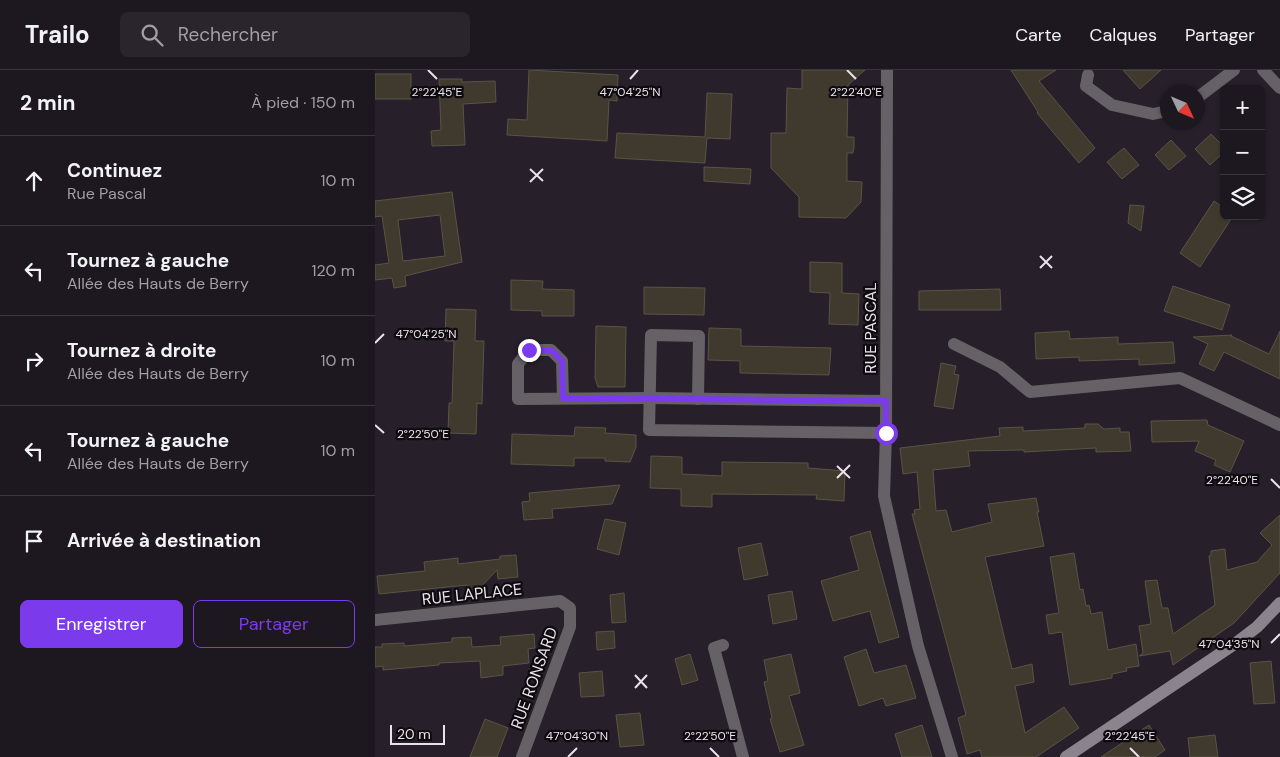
<!DOCTYPE html>
<html lang="fr">
<head>
<meta charset="utf-8">
<style>
  body { margin:0; font-family:"DM Sans",sans-serif; background:#2a242c; color:#f1f3f6 }
  .controls { position:absolute; right:15px; top:15px; display:grid; overflow:hidden; border-radius:8px; box-shadow:0 1px 4px #0004 }
  .controls button { width:45px; height:45px; display:grid; place-items:center; padding:0; border:0; border-bottom:1px solid #3b363d; background:#1d171f; color:#f1f3f6; font:25px sans-serif }
  .compass { position:absolute; left:785px; top:15px; width:45px; height:45px; border-radius:50%; background:#1d171f; box-shadow:0 1px 4px #0004; rotate:134deg }
  .scale { position:absolute; left:15px; bottom:12px; width:55px; box-sizing:border-box; padding-left:5px; border:2px solid #e9e3eb; border-top:0; font-size:14px; line-height:18px; white-space:nowrap; color:#e9e3eb; -webkit-text-stroke:4px #0e0a0f; paint-order:stroke }
  .stop { position:absolute; width:15px; height:15px; margin:-11px; border:4px solid #7c3aed; border-radius:50%; background:#fff }
  .stop.end { background:#7c3aed; border-color:#fff; box-shadow:0 1px 5px #0008 }
  .list { margin:0; padding:0; list-style:none }
  h2 { display:flex; justify-content:space-between; align-items:center; height:65px; margin:0; padding:0 20px; font-size:21px }
  h2 small { font-size:16px; font-weight:400; color:#a09fa4 }
  .list li { display:grid; grid-template-columns:32px 1fr auto; gap:15px; align-items:center; box-sizing:border-box; height:90px; padding:0 20px; border-top:1px solid #3b363d }
  .list b { display:block; font-size:19px; white-space:nowrap }
  .list p { margin:0; font-size:16px; white-space:nowrap; color:#a09fa4 }
  .list em { font-size:16px; font-style:normal; color:#a09fa4 }
  .actions { display:flex; gap:10px; padding:15px 20px }
  .actions a { flex:1; padding:11px 0; border:1px solid #7c3aed; border-radius:8px; text-align:center; font-size:18px; color:#7c3aed }
  .actions .main { background:#7c3aed; color:#fff }
  .icon { flex:none; width:28px; height:28px; fill:none; stroke:currentColor; stroke-width:2; stroke-linecap:round; stroke-linejoin:round }
  .map { position:relative; flex:none; width:905px; height:687px; overflow:hidden }
  header { display:flex; align-items:center; gap:30px; box-sizing:border-box; height:70px; padding:0 25px; background:#1d171f; border-bottom:1px solid #3b363d }
  header strong { font-size:24px }
  nav { display:flex; gap:28px; margin-inline-start:auto; font-size:18px }
  .search { width:350px; height:45px; background:#2a242c; display:flex; align-items:center; gap:12px; box-sizing:border-box; padding:0 18px; border-radius:8px; color:#a09fa4; font-size:19px }
  main { display:flex }
  aside { flex:1; background:#1d171f }
  .map>svg:first-child { display:block }
  .building { fill:#3f3a2d; stroke:#585446; fill-rule:evenodd }
  .lines { fill:none; stroke-linecap:round; stroke-linejoin:round }
  .minor { stroke:#656166; stroke-width:12 }
  .tertiary { stroke:#656166; stroke-width:12 }
  .secondary { stroke:#8b848d; stroke-width:12 }
  .route { stroke:#7c3aed; stroke-width:6 }
  .ticks { fill:none; stroke:#e9e3eb; stroke-width:2 }
  .labels { text-anchor:middle; dominant-baseline:central; stroke-width:4.5; stroke-linejoin:round; paint-order:stroke }
  .street-label { font-size:16px; fill:#e9e3eb; stroke:#0e0a0f }
  .ticks-label { font-size:12px; text-anchor:middle; fill:#e9e3eb; stroke:#0e0a0f; stroke-width:4.5; stroke-linejoin:round; paint-order:stroke }
</style>
</head>
<body>
<header>
<strong>Trailo</strong>
<div class="search"><svg class="icon" aria-label="search" viewBox="0 0 24 24"><circle cx="10" cy="10" r="6"/><path d="M15 15l6 6"/></svg>Rechercher</div>
<nav><a>Carte</a><a>Calques</a><a>Partager</a></nav>
</header>
<main>
<aside>
<h2>2 min<small>À pied · 150 m</small></h2>
<ul class="list">
<li><svg class="icon" aria-label="ahead" viewBox="0 0 24 24"><path d="M12 20V5M6 11l6-6 6 6"/></svg><div><b>Continuez</b><p>Rue Pascal</p></div><em>10 m</em></li>
<li><svg class="icon" aria-label="left" viewBox="0 0 24 24"><path d="M17 20v-9H6M10 6l-5 5 5 5"/></svg><div><b>Tournez à gauche</b><p>Allée des Hauts de Berry</p></div><em>120 m</em></li>
<li><svg class="icon" aria-label="right" viewBox="0 0 24 24"><path d="M7 20v-9h11M14 6l5 5-5 5"/></svg><div><b>Tournez à droite</b><p>Allée des Hauts de Berry</p></div><em>10 m</em></li>
<li><svg class="icon" aria-label="left" viewBox="0 0 24 24"><path d="M17 20v-9H6M10 6l-5 5 5 5"/></svg><div><b>Tournez à gauche</b><p>Allée des Hauts de Berry</p></div><em>10 m</em></li>
<li><svg class="icon" aria-label="arrive" viewBox="0 0 24 24"><path d="M6 21V4h12l-3 4 3 4H6"/></svg><div><b>Arrivée à destination</b></div></li>
</ul>
<div class="actions"><a class="main">Enregistrer</a><a>Partager</a></div>
</aside>
<div class="map">
<svg width="905" height="687" viewBox="0 0 905 687">
  <rect width="100%" height="100%" fill="#271f29"/>
  <g class="building">
    <path d="M 154,0 L 243,5 L 242,31 L 234,30 L 232,71 L 132,65 L 133,49 L 152,50 Z"/>
    <path d="M 427,0 L 490,0 L 473,15 L 472,67 L 479,67 L 479,78 L 478,83 L 472,83 L 472,111 L 487,112 L 486,132 L 471,148 L 424,147 L 424,127 L 396,98 L 396,63 L 411,63 L 412,18 L 427,19 Z"/>
    <path d="M 636,0 L 681,0 L 664,11 L 720,78 L 704,93 L 662,43 L 663,42 Z"/>
    <path d="M 748,0 L 786,0 L 765,19 Z"/>
    <rect x="0" y="4" width="36" height="25"/>
    <path d="M 64,9 L 87,9 L 87,12 L 120,11 L 121,32 L 88,34 L 90,75 L 57,76 L 56,61 L 66,60 Z"/>
    <path d="M 332,23 L 357,24 L 355,69 L 332,68 L 330,93 L 240,88 L 242,63 L 330,67 Z"/>
    <path d="M 836,64 L 849,77 L 849,82 L 835,95 L 820,79 Z"/>
    <path d="M 796,70 L 811,86 L 794,100 L 780,85 Z"/>
    <path d="M 749,78 L 764,95 L 747,109 L 732,92 Z"/>
    <path d="M 329,97 L 376,99 L 375,114 L 329,111 Z"/>
    <path d="M 77,122 L 87,192 L 30,206 L 31,216 L 19,218 L 17,208 L 0,210 L 0,195 L 14,193 L 7,146 L 0,147 L 0,131 ZM 65,145 L 70,186 L 28,191 L 23,150 Z"/>
    <path d="M 839,131 L 849,138 L 849,146 L 858,146 L 825,197 L 805,183 Z"/>
    <path d="M 755,135 L 769,136 L 766,161 L 753,153 Z"/>
    <path d="M 435,192 L 467,193 L 467,223 L 484,224 L 483,255 L 454,254 L 455,223 L 435,222 Z"/>
    <path d="M 136,210 L 168,211 L 167,219 L 199,220 L 199,246 L 167,246 L 167,241 L 136,240 Z"/>
    <path d="M 798,216 L 855,235 L 847,260 L 789,241 Z"/>
    <path d="M 269,217 L 330,218 L 329,245 L 269,244 Z"/>
    <path d="M 625,219 L 626,240 L 544,240 L 544,221 Z"/>
    <path d="M 71,239 L 101,240 L 100,271 L 109,271 L 107,334 L 102,333 L 101,364 L 73,363 L 74,333 L 77,333 L 79,271 L 70,271 Z"/>
    <path d="M 221,256 L 251,257 L 250,317 L 223,317 L 220,308 Z"/>
    <path d="M 334,258 L 366,259 L 366,276 L 456,278 L 454,305 L 365,303 L 365,291 L 333,290 Z"/>
    <path d="M 694,261 L 695,269 L 743,267 L 743,274 L 798,272 L 800,293 L 764,295 L 764,289 L 704,291 L 704,287 L 661,289 L 660,263 Z"/>
    <path d="M 905,261 L 905,309 L 849,282 L 839,301 L 824,294 L 833,274 L 818,267 L 857,265 L 856,266 L 894,284 Z"/>
    <path d="M 566,293 L 581,296 L 579,304 L 584,305 L 578,339 L 559,336 Z"/>
    <path d="M 832,350 L 833,355 L 869,371 L 855,402 L 839,395 L 841,390 L 820,381 L 824,371 L 777,372 L 776,351 Z"/>
    <path d="M 710,354 L 723,354 L 729,359 L 745,358 L 745,362 L 754,362 L 756,381 L 721,382 L 721,378 L 649,382 L 649,380 L 593,381 L 595,396 L 558,400 L 561,441 L 571,440 L 577,462 L 617,452 L 613,434 L 661,428 L 664,442 L 662,442 L 669,476 L 610,487 L 637,599 L 657,594 L 659,612 L 640,616 L 650,663 L 689,637 L 704,658 L 661,687 L 607,687 L 605,680 L 592,684 L 583,648 L 591,645 L 537,444 L 540,444 L 539,440 L 545,439 L 542,402 L 528,404 L 525,378 L 625,366 L 624,358 L 648,357 L 648,361 L 710,358 Z"/>
    <path d="M 200,357 L 231,358 L 230,363 L 261,365 L 261,377 L 255,392 L 230,391 L 230,388 L 199,388 L 199,396 L 136,394 L 137,364 L 199,366 Z"/>
    <path d="M 276,386 L 307,387 L 307,404 L 347,406 L 347,392 L 433,393 L 433,398 L 470,401 L 469,431 L 441,429 L 442,425 L 337,424 L 337,437 L 306,436 L 306,419 L 275,418 Z"/>
    <path d="M 245,415 L 237,434 L 177,439 L 178,448 L 149,450 L 147,432 L 155,431 L 154,423 Z"/>
    <path d="M 905,445 L 905,503 L 859,553 L 798,595 L 795,581 L 764,586 L 768,583 L 764,556 L 776,554 L 770,511 L 782,510 L 787,538 L 793,538 L 798,564 L 840,535 L 834,486 L 836,485 L 836,481 L 850,479 L 852,500 L 882,492 L 897,475 L 885,463 Z"/>
    <path d="M 230,449 L 251,453 L 244,485 L 222,479 Z"/>
    <path d="M 495,461 L 524,567 L 504,573 L 495,541 L 458,551 L 446,511 L 484,500 L 475,467 Z"/>
    <path d="M 386,473 L 393,505 L 369,510 L 363,478 Z"/>
    <path d="M 699,483 L 705,520 L 708,519 L 711,536 L 714,535 L 716,544 L 727,542 L 733,580 L 761,574 L 764,596 L 751,598 L 752,601 L 737,604 L 737,608 L 695,615 L 687,562 L 674,564 L 671,545 L 684,543 L 675,487 Z"/>
    <path d="M 141,485 L 143,507 L 123,509 L 122,500 L 99,524 L 92,515 L 4,524 L 2,506 L 50,501 L 49,492 L 83,488 L 83,494 L 125,489 L 125,486 Z"/>
    <path d="M 417,521 L 422,549 L 398,554 L 393,525 Z"/>
    <path d="M 249,523 L 251,552 L 237,553 L 235,525 Z"/>
    <path d="M 239,561 L 240,578 L 222,580 L 221,562 Z"/>
    <path d="M 159,564 L 160,578 L 153,579 L 154,593 L 128,596 L 128,605 L 106,608 L 105,591 L 64,593 L 64,595 L 8,600 L 8,596 L 0,597 L 0,577 L 7,577 L 7,574 L 29,573 L 29,576 L 77,572 L 77,568 L 96,567 L 97,577 L 126,575 L 125,567 Z"/>
    <path d="M 491,579 L 499,603 L 531,595 L 541,628 L 511,636 L 508,628 L 484,636 L 469,587 Z"/>
    <path d="M 315,584 L 323,610 L 307,615 L 300,589 Z"/>
    <path d="M 416,584 L 425,623 L 414,626 L 429,675 L 405,682 L 395,649 L 397,648 L 389,612 L 393,611 L 389,590 Z"/>
    <path d="M 896,591 L 900,633 L 879,634 L 875,593 Z"/>
    <path d="M 227,601 L 229,626 L 206,627 L 204,603 Z"/>
    <path d="M 265,643 L 269,675 L 245,677 L 241,645 Z"/>
    <path d="M 110,649 L 133,658 L 122,687 L 95,687 Z"/>
    <path d="M 547,655 L 557,687 L 527,687 L 520,664 Z"/>
    <path d="M 774,655 L 790,680 L 780,687 L 726,687 Z"/>
    <path d="M 840,665 L 843,687 L 815,687 L 813,668 Z"/>
  </g>
  <g class="lines">
    <g class="minor">
      <path d="M 512,0 L 511,363 L 509,426 L 543,576 L 577,687"/>
      <path d="M 713,5 L 711,16 L 737,35 L 778,44 L 792,41"/>
      <path d="M 822,28 L 859,0"/>
      <path d="M 579,274 L 625,297 L 655,322 L 805,308 L 905,355"/>
      <path d="M 188,328 L 187,291 L 176,280 L 154,280 L 143,294 L 143,329 L 275,328 L 511,331"/>
      <path d="M 323,329 L 324,266 L 276,265 L 274,360 L 511,363"/>
      <path d="M 0,550 L 185,531 L 195,538 L 195,557 L 147,687"/>
      <path d="M 348,575 L 339,578 L 368,687"/>
    </g>
    <path class="tertiary" d="M 888,0 L 905,18"/>
    <path class="secondary" d="M 691,687 L 861,573 L 882,557 L 905,533"/>
  </g>
  <g class="lines">
    <path class="route" d="M 154,280 L 176,280 L 187,291 L 188,328 L 511,331 L 511,363"/>
  </g>
  <path class="ticks" d="M 53,0 L 62,9M 472,0 L 481,9M 255,9 L 263,0M 155,99 L 168,111M 155,112 L 168,99M 665,186 L 677,198M 665,198 L 677,186M 0,273 L 9,264M 0,355 L 9,363M 462,396 L 475,408M 462,408 L 475,395M 896,409 L 905,418M 896,573 L 905,564M 260,605 L 272,618M 260,618 L 272,605M 335,678 L 344,687M 755,678 L 764,687M 193,687 L 202,678"/>
  <g class="labels">
    <g class="street-label">
      <text transform="translate(495 258) rotate(-90)">RUE PASCAL</text>
      <text transform="translate(97 524) rotate(-6)">RUE LAPLACE</text>
      <text transform="translate(159 608) rotate(-70)">RUE RONSARD</text>
    </g>
  </g>
  <g class="ticks-label">
    <text x="62" y="26">2°22'45"E</text>
    <text x="481" y="26">2°22'40"E</text>
    <text x="255" y="26">47°04'25"N</text>
    <text x="51" y="268">47°04'25"N</text>
    <text x="48" y="368">2°22'50"E</text>
    <text x="857" y="414">2°22'40"E</text>
    <text x="854" y="578">47°04'35"N</text>
    <text x="202" y="670">47°04'30"N</text>
    <text x="335" y="670">2°22'50"E</text>
    <text x="755" y="670">2°22'45"E</text>
  </g>
</svg>
<div class="controls">
<button>+</button>
<button>−</button>
<button><svg class="icon" aria-label="layers" viewBox="0 0 24 24"><path d="M12 4l9 5-9 5-9-5zM3 14l9 5 9-5"/></svg></button>
</div>
<svg class="compass" viewBox="-18 -18 36 36"><path d="M0-13l5 13h-10z" fill="#e53935"/><path d="M0 13l5-13h-10z" fill="#a09fa4"/></svg>
<div class="scale">20 m</div>
<div class="stop" style="left:511px;top:363px"></div>
<div class="stop end" style="left:154px;top:280px"></div>
</div>
</main>
</body>
</html>
